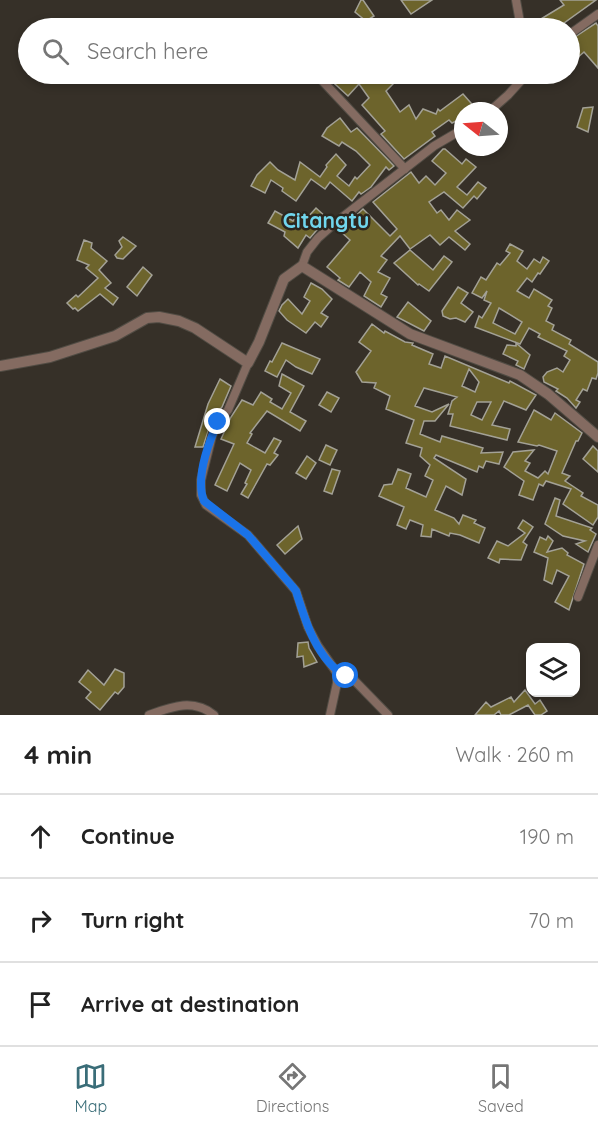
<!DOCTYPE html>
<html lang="en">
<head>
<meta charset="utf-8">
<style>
  body { margin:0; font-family:Quicksand,sans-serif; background:#f2f2f2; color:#222 }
  .controls { position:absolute; right:18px; bottom:18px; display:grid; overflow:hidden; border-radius:12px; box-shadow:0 3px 9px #0003 }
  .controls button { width:54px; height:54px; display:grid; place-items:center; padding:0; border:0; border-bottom:2px solid #e0e0e0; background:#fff; color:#222; font:30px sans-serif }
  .compass { position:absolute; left:454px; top:102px; width:54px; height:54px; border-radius:50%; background:#fff; box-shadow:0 3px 9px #0003; rotate:287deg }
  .stop { position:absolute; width:18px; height:18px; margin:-14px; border:4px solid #1a73e8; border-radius:50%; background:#fff }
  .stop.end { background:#1a73e8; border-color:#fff; box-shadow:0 2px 6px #0008 }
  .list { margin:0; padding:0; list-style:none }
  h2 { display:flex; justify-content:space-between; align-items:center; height:78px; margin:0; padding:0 24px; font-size:26px }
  h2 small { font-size:20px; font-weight:400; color:#767676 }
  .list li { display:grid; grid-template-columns:39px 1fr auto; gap:18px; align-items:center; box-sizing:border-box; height:84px; padding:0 24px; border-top:2px solid #e0e0e0 }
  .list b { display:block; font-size:22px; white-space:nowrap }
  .list em { font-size:20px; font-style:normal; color:#767676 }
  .icon { flex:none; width:33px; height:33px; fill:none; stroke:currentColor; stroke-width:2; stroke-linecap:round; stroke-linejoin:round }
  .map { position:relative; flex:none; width:598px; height:715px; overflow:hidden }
  .search { position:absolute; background:#fff; box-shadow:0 3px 9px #0003; left:18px; right:18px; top:18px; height:66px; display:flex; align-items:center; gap:15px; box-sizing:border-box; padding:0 21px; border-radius:33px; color:#767676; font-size:22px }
  .sheet { height:330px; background:#fff }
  nav { display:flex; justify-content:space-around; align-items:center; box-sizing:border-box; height:84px; border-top:2px solid #e0e0e0; background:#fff; font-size:16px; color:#767676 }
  nav a { display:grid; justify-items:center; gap:3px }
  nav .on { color:#3a6d78 }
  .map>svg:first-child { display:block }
  .building { fill:#6d642c; stroke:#a3a196; stroke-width:1.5; fill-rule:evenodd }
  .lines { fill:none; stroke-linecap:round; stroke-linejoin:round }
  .minor-casing { stroke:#514c44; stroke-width:10 }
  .tertiary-casing { stroke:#514c44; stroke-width:12 }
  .minor { stroke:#846b61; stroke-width:8 }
  .tertiary { stroke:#846b61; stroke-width:10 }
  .route { stroke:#1a73e8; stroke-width:8 }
  .labels { text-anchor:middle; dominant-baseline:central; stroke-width:5; stroke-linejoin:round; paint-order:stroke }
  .quarter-label { font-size:21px; font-weight:bold; fill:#70d6ed; stroke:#2c261e }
</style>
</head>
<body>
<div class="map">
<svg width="598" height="715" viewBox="0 0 598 715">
  <rect width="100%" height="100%" fill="#363028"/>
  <g class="building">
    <path d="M 361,0 L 363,0 L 374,16 L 366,21 L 355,12 Z"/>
    <path d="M 401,0 L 432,0 L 411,14 Z"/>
    <path d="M 560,0 L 596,0 L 557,28 L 542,28 L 536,22 L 564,5 Z"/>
    <path d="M 596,23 L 598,26 L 598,68 L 584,52 L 570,64 L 570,40 Z"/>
    <path d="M 324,74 L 376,74 L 380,79 L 385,74 L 403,74 L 386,91 L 400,112 L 409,105 L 416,119 L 423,109 L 436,114 L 438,109 L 440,111 L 463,94 L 478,111 L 463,111 L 463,118 L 452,123 L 449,120 L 432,132 L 435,136 L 404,159 L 381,134 L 385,131 L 362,105 L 369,98 L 359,84 L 348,96 Z"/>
    <path d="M 593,107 L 588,132 L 577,127 L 583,108 Z"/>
    <path d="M 340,118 L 351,132 L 357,128 L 394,166 L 389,170 L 386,167 L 371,187 L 364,192 L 361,194 L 359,192 L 352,201 L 330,182 L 325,189 L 311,179 L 296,201 L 282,191 L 283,188 L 271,180 L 265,193 L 251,186 L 257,175 L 270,162 L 278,170 L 295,180 L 300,162 L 320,177 L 327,167 L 326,165 L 336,154 L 346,165 L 337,176 L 349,186 L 355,177 L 357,179 L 370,165 L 356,151 L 342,142 L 339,146 L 322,136 L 327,128 Z"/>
    <path d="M 443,149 L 445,149 L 462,164 L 466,159 L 476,167 L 457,187 L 467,195 L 478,182 L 486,188 L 477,199 L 474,196 L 463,208 L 444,192 L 429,202 L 437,213 L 441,210 L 449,220 L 457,210 L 470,220 L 455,231 L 470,244 L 465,250 L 449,237 L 440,245 L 430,235 L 410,249 L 400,236 L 381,256 L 387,260 L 378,272 L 390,278 L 381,294 L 387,297 L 381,307 L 364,296 L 371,282 L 360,272 L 349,287 L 338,280 L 340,278 L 327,267 L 350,240 L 340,231 L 363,209 L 390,236 L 397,229 L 373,202 L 411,172 L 419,183 L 426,176 L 435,185 L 446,173 L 432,161 Z"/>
    <path d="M 316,208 L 327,218 L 310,238 L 306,235 L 298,248 L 284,236 L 285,232 L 268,223 L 275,211 L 293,221 L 300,212 L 307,218 Z"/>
    <path d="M 123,237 L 136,246 L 123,259 L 117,258 L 115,255 L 122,247 L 119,241 Z"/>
    <path d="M 84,240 L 92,243 L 91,248 L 107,261 L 99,270 L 111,283 L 105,288 L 118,298 L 113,305 L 100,294 L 78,311 L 75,308 L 73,309 L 67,303 L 76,295 L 78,297 L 98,278 L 86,268 L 89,265 L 77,260 Z"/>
    <path d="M 510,244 L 523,251 L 517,261 L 527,269 L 534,259 L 540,263 L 543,257 L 549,261 L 540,274 L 538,273 L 532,282 L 527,278 L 517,291 L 529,298 L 534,289 L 552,300 L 548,306 L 552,308 L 546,321 L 554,325 L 552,330 L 571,340 L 569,344 L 598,362 L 598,373 L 596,379 L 592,378 L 587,391 L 583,389 L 576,400 L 580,402 L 576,408 L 567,398 L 556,391 L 558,389 L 544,382 L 543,377 L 547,372 L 557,368 L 563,372 L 570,360 L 564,356 L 567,351 L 538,337 L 540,334 L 529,328 L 520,344 L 475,327 L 479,316 L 482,318 L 491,303 L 484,300 L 487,291 L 482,298 L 472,293 L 481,277 L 486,280 L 497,263 L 500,265 L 510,253 L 506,251 ZM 499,308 L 522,322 L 515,334 L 493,323 Z"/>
    <path d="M 410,250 L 433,270 L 444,256 L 452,262 L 429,291 L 419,284 L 418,285 L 394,263 Z"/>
    <path d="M 143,267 L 152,275 L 137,296 L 127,287 Z"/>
    <path d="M 311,283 L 322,289 L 332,299 L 321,313 L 328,317 L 321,327 L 315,322 L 306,333 L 287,320 L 279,311 L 282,305 L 288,299 L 302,314 L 310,301 L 304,297 Z"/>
    <path d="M 458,287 L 468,293 L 461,303 L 473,312 L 465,322 L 456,318 L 450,319 L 443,316 L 442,311 Z"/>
    <path d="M 408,302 L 431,321 L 424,331 L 397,317 Z"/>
    <path d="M 372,324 L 384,333 L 385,331 L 405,342 L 413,343 L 412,345 L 433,354 L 429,364 L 441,368 L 445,356 L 509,383 L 510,381 L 536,395 L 526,410 L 504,401 L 492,425 L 510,429 L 507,440 L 450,426 L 453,414 L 448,414 L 452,401 L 457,397 L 424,388 L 415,406 L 432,412 L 449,404 L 435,421 L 424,421 L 420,434 L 440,442 L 442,436 L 483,448 L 481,453 L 503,452 L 499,464 L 486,461 L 483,468 L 479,466 L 477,472 L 436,455 L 434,458 L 466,479 L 462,495 L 446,486 L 435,510 L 454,518 L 459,524 L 463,515 L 476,520 L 474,523 L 485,528 L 479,543 L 460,535 L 450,533 L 449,536 L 432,529 L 431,537 L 421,536 L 423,525 L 410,520 L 406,529 L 397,525 L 404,507 L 379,496 L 384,485 L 392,484 L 398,469 L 411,474 L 406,488 L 426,497 L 433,480 L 425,476 L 430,465 L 420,456 L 422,448 L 406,443 L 414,420 L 386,409 L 390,396 L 374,388 L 376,383 L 362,382 L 356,372 L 371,351 L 359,342 ZM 469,369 L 479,382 L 475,392 L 462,386 ZM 477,402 L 491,402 L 482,420 L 471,415 Z"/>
    <path d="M 282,343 L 320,359 L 312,374 L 296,367 L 286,360 L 277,377 L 265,371 L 270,361 L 272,362 Z"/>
    <path d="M 516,343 L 530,355 L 524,369 L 516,365 L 518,361 L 503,354 L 507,345 L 516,346 Z"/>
    <path d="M 282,374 L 304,386 L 290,412 L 306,421 L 300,431 L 267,411 L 250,433 L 252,434 L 247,443 L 265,453 L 274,438 L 281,441 L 274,453 L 278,455 L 270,465 L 267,464 L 248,498 L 241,494 L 247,484 L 245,483 L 251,470 L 240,463 L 227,491 L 215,485 L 234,444 L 221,439 L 231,417 L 242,400 L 253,405 L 261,392 L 272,399 L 270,402 L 282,409 L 291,393 L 279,386 Z"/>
    <path d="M 220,379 L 231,386 L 222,407 L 212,419 L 203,447 L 195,447 L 208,404 Z"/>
    <path d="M 327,392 L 339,398 L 331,412 L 319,405 Z"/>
    <path d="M 534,410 L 551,420 L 555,413 L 582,433 L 578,441 L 576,441 L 562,473 L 570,476 L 565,481 L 583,493 L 581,496 L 598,505 L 598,517 L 593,525 L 563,504 L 571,489 L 546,481 L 543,486 L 539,484 L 533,500 L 519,495 L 524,481 L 504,467 L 513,452 L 534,450 L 525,461 L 530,463 L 525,471 L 538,478 L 545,471 L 548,474 L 557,451 L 539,445 L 537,446 L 518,442 Z"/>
    <path d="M 326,445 L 337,450 L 330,465 L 319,460 Z"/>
    <path d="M 593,446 L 598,451 L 598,472 L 583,459 Z"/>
    <path d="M 307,456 L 316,463 L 306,479 L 296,473 Z"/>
    <path d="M 332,469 L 340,471 L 332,494 L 324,491 Z"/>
    <path d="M 555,498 L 560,500 L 556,516 L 592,528 L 590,530 L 596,534 L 588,552 L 576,544 L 585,541 L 563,536 L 545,524 Z"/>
    <path d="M 523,520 L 533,527 L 523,542 L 527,545 L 521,560 L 500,559 L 499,563 L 488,558 L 497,541 L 508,546 L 525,533 L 518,528 Z"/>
    <path d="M 298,526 L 302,539 L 285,554 L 277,545 Z"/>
    <path d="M 548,536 L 553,541 L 547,552 L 562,548 L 568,553 L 567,555 L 584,564 L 569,610 L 555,602 L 569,576 L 557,570 L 552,584 L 544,580 L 548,558 L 534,552 L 540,537 L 546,540 Z"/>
    <path d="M 308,642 L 309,648 L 317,662 L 304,667 L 303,656 L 297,657 L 298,643 Z"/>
    <path d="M 115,669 L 124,673 L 124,687 L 118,694 L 115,692 L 100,710 L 86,698 L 91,692 L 79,682 L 88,670 L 104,685 Z"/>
    <path d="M 525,690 L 535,704 L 540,700 L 547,711 L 541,715 L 535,715 L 528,705 L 509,715 L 501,715 L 499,711 L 494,715 L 475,715 L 486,702 L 491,707 L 511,697 L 514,702 Z"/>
  </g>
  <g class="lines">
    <g class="minor-casing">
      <g id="minor">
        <path d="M 516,0 L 521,28"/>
        <path d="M 570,34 L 598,14"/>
        <path d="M 316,74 L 405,169"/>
        <path d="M 490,111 L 508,95 L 527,74"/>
        <path d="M 302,266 L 307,252 L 318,238 L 335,223 L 434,146 L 463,129"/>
        <path d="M 248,363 L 228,410 L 218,422 L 212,436 L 201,480 L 201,495 L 206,505 L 248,535 L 296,591 L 308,627 L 318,646 L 337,673 L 337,683 L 330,715"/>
        <path d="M 578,597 L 598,545"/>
        <path d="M 335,670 L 353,679 L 388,715"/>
        <path d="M 149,715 C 171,707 193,698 214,715"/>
      </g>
    </g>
    <g class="tertiary-casing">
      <path id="tertiary" d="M 0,366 L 50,357 L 115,336 L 147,318 L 159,317 L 179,321 L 195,328 L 248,363 L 259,342 L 284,279 L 302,266 L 410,334 L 520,375 L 548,394 L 598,437"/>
    </g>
    <use href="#minor" class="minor"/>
    <use href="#tertiary" class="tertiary"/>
  </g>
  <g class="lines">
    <path class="route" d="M 218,422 C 208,444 195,478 204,501 L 248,535 L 292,586 L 296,591 C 305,620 317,661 346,676"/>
  </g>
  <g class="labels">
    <g class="quarter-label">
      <text x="326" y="220">Citangtu</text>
    </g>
  </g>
</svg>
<div class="controls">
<button><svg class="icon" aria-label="layers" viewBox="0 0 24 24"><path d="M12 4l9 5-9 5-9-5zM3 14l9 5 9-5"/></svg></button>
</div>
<svg class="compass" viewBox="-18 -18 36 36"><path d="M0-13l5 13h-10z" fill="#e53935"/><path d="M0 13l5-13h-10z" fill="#767676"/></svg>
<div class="stop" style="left:346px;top:676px"></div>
<div class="stop end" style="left:218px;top:422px"></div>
<div class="search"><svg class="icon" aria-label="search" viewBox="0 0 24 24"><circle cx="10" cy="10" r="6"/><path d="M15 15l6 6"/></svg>Search here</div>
</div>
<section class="sheet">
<h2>4 min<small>Walk · 260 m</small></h2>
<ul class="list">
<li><svg class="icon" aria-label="ahead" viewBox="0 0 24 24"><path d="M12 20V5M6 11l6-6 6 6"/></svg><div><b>Continue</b></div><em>190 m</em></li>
<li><svg class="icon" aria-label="right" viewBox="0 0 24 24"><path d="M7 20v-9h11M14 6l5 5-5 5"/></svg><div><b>Turn right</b></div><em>70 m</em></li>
<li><svg class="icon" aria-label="arrive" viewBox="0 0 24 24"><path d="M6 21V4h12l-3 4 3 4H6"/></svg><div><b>Arrive at destination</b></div></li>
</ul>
</section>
<nav>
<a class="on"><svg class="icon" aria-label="map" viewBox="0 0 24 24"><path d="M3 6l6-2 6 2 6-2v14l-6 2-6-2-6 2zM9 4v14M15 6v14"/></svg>Map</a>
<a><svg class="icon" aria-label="directions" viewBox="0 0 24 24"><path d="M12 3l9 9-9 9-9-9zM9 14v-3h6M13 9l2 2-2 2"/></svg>Directions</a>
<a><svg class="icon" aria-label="saved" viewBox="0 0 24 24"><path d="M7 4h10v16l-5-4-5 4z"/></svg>Saved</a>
</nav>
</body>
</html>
